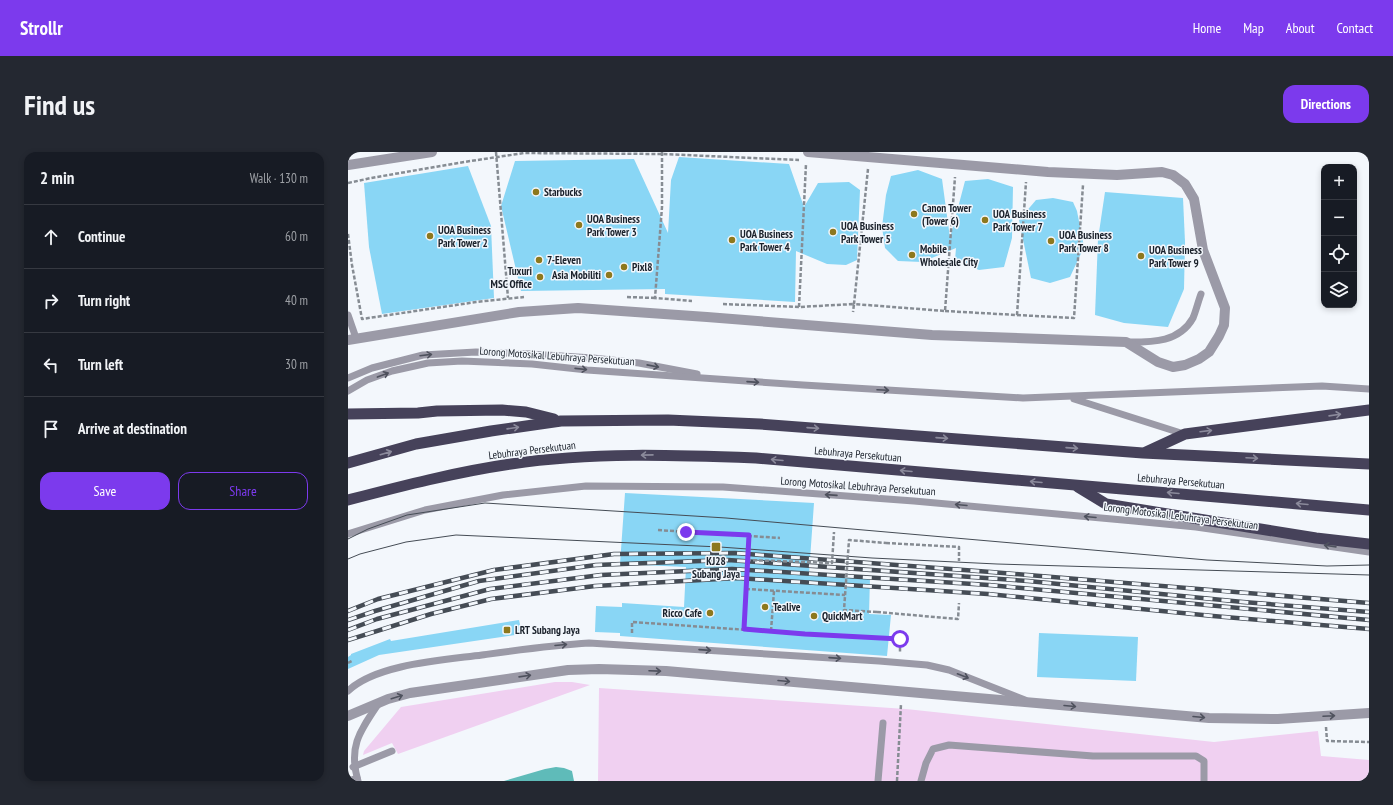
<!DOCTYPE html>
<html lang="en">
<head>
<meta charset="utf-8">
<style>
  body { margin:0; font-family:"PT Sans Narrow",sans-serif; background:#242831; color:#f1f3f6 }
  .controls { position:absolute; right:12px; top:12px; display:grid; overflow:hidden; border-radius:8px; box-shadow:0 2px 6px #0003 }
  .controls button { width:36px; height:36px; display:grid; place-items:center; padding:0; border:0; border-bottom:1px solid #363941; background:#171b24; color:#f1f3f6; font:20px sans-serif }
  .stop { position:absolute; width:12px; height:12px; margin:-9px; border:3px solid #7c3aed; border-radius:50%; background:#fff }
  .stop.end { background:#7c3aed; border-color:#fff; box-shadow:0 1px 4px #0008 }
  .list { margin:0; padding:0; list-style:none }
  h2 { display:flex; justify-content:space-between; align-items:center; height:52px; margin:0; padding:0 16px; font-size:17px }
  h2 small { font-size:13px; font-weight:400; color:#9ea1a6 }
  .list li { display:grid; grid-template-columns:26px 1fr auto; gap:12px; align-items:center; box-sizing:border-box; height:64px; padding:0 16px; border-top:1px solid #363941 }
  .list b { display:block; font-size:15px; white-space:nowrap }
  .list em { font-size:13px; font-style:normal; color:#9ea1a6 }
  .actions { display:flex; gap:8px; padding:12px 16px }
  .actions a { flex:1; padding:9px 0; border:1px solid #7c3aed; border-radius:12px; text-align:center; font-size:14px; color:#7c3aed }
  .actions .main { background:#7c3aed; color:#fff }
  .icon { flex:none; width:22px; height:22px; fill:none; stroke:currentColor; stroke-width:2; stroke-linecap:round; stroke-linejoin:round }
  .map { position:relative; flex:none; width:1021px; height:629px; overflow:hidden; border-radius:12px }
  header { display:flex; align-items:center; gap:24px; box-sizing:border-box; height:56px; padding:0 20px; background:#7c3aed; color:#fff }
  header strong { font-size:19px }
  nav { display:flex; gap:22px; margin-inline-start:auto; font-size:14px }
  .intro { display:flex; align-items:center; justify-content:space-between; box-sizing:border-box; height:96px; padding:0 24px }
  h1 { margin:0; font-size:28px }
  .button { padding:10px 18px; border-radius:12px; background:#7c3aed; color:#fff; font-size:14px; font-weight:700 }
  main { display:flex; gap:24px; padding:0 24px }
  aside { flex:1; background:#171b24; border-radius:12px; box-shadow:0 2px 6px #0003 }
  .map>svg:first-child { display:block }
  .green { fill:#f0d0f1 }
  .water { fill:#5fbbb9 }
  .building { fill:#89d6f5 }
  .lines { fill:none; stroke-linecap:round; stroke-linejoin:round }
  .path { stroke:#868c93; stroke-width:2.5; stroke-dasharray:4 2; stroke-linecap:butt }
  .service { stroke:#9b9aa7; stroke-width:7 }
  .minor { stroke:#9b9aa7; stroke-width:10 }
  .trunk { stroke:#46425a; stroke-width:11 }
  .tram { stroke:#454c55; stroke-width:1 }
  .rail-casing { stroke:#454c55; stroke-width:4.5 }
  .rail { stroke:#f3f7fc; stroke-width:3; stroke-dasharray:9; stroke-linecap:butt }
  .path-bridge { stroke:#868c93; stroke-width:2.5; stroke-dasharray:4 2; stroke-linecap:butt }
  .oneway { stroke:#4e515d }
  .oneway2 { stroke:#8b8a9b }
  .route { stroke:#7c3aed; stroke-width:5 }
  .poi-dot { fill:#8d781d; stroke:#f3f7fc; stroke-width:1.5 }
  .labels { text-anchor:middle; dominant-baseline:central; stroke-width:3; stroke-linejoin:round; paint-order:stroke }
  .poi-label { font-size:11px; font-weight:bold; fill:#1a212b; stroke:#f3f7fc; text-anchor:start }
  .street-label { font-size:11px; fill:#1a212b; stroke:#f3f7fc }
</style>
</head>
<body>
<header>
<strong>Strollr</strong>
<nav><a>Home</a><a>Map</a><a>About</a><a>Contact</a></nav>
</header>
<div class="intro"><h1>Find us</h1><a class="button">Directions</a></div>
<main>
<aside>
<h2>2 min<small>Walk · 130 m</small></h2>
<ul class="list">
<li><svg class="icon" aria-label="ahead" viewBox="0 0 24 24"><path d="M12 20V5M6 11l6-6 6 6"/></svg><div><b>Continue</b></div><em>60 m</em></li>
<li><svg class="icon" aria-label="right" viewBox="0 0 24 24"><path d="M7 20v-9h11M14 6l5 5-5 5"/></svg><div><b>Turn right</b></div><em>40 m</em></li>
<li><svg class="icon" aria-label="left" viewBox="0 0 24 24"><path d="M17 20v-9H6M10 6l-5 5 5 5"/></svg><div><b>Turn left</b></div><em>30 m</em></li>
<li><svg class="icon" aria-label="arrive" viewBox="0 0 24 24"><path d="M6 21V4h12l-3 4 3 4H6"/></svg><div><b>Arrive at destination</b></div></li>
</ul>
<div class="actions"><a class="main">Save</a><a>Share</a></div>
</aside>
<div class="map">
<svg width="1021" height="629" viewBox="0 0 1021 629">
  <rect width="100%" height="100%" fill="#f3f7fc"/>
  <g class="green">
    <path d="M 207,530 L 224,530 L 242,533 L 50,602 L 44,591 L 15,603 L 16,599 L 53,555 Z"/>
    <path d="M 251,536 L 558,557 L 866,590 L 970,579 L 973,604 L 1021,608 L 1021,629 L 250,629 Z"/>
  </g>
  <path class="water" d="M 208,615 L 216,616 L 224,619 L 226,629 L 156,629 L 197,617 Z"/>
  <g class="building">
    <path d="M 331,5 L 441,12 L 456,55 L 470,31 L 501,30 L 512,38 L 509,108 L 498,113 L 479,112 L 448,99 L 447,150 L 317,142 L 317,137 L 173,139 L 153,54 L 167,9 L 286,7 L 320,81 L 323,28 Z"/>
    <path d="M 120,14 L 143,74 L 146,146 L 34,162 L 21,95 L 16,31 Z"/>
    <path d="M 570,18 L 594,27 L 602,86 L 617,29 L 640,27 L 665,35 L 664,86 L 656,115 L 631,118 L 607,108 L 608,96 L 574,110 L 550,109 L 537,96 L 534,75 L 538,43 L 543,24 Z"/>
    <path d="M 757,40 L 835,46 L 837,90 L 836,137 L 820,175 L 776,171 L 747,163 L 750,87 Z"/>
    <path d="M 705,46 L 725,50 L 729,59 L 736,95 L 722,125 L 702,131 L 683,126 L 671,68 L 688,48 Z"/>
    <path d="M 277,341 L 466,351 L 461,422 L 522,426 L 521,462 L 543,463 L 539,504 L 272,484 L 272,481 L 247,480 L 248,454 L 274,455 L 274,451 L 336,455 L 338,415 L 272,412 Z"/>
    <path d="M 171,468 L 174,482 L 31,503 L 0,517 L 0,505 L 3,503 L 3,502 L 42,487 L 43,489 Z"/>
    <path d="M 691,481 L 790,485 L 788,529 L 689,525 Z"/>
  </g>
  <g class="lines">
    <g class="path">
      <path d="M 148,0 L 160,146"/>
      <path d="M 314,0 L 314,55 L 307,146 L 344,149"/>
      <path d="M 520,17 L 506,152 L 597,159 L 607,25"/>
      <path d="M 0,31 L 23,26 L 116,10 L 176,1 L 314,2 L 451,8"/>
      <path d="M 0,82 L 4,113 L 14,167 L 128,150 L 176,145"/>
      <path d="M 279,145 L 307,146"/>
      <path d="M 375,152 L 451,155 L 506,152 L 505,160"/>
      <path d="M 451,155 L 458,12"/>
      <path d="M 597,159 L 669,163 L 678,30"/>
      <path d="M 669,163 L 726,166 L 735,33"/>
      <path d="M 310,378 L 432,386"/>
      <path d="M 538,391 L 611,395 L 611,409"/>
      <path d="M 398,437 L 497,443"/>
      <path d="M 529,460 L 610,467 L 611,451"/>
      <path d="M 423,479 L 426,439"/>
      <path d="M 284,481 L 284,470 C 374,476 463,483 552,487 L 552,500"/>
      <path d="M 0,511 L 4,509"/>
      <path d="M 978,575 L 979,589 L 1021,590"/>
      <path d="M 549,629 L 553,552"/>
    </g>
    <g class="service">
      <path d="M 0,163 L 8,186"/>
      <path d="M 779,190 C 803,190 831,191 845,166 C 848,159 850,150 853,142"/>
      <path d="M 0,226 L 24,216 L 75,203 L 128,200 L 182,202 L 245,206 L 291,211 L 349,222"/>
      <path d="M 0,239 L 19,228 L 44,219 L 80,211 L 114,209 L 184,212 L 239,218 L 455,233 L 675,246 L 974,234 L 1021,237"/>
      <path d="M 726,247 L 836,282"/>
      <path d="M 0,382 L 77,358 L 155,343 L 238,334 L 375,335 L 566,349 L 786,369 L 848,375 L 1021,400"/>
      <path d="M 0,539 C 28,512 96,508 134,503 C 170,498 205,493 241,491 L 531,509 L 579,513 L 601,518 L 677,548"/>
      <path d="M 5,615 L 44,599"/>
      <path d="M 1,629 L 9,626"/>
      <path d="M 10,629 C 0,594 12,579 31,551"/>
      <path d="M 530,629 L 535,571"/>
      <path d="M 573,629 L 578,611 L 585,597 L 601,593 L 745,604 L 848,604 L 856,609 L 856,629"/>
    </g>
    <g class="minor">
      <path d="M 0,13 L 84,0"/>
      <path d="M 0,188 L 171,160 L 230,156 L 359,165 L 584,183 L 778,190 L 810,210 L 825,215 L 837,213 L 851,207 L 861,200 L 871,184 L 876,173 L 877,156 L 855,98 L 846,47 L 837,32 L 825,23 L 814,20 L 769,23 L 700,20 L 460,0"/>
      <path d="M 0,564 L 40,547 L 62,541 L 220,518 L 251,517 L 318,519 L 861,566 L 930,567 L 1021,561"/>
    </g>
    <g class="trunk">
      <path d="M 0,262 L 70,261 L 89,259 L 154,258 L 178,260 L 206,267"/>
      <path d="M 798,300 L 837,282 L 1021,258"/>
      <path d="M 0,311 L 68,292 L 143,279 L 213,269 L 320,268 L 412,272 L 795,301 L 1021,312"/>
      <path d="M 730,335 L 758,352 L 968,386 L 1021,392"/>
      <path d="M 0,348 C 54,334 108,320 163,312 C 244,300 326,303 408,306 L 1021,358"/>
    </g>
    <g class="tram">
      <path d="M 0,387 L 20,377 L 59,363 L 137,351 L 378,366 L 859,408 L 979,414 L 1021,413"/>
      <path d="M 0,407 L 12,402 L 58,390 L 108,383 L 372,395 L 524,406 L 649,412 L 1021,423"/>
    </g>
    <g class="rail-casing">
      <g id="rail">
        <path d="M 0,459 L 30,447 L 146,418 L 266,402 L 387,401 L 643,420 L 1021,451"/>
        <path d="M 0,468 L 27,459 L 131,429 L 248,413 L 380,408 L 680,429 L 895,450 L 1021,460"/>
        <path d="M 0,478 L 29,467 L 142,437 L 253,423 L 384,417 L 641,433 L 1021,468"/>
        <path d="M 0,488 L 83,462 L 143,447 L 247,434 L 389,426 L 640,442 L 865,464 L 1021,477"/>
      </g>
    </g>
    <use href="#rail" class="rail"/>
    <g class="path-bridge">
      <path d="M 399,408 L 484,411 L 486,380"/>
      <path d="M 529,460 L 496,458 L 501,388 L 538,391"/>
      <path d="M 396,477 L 401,383"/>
    </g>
  </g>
  <defs><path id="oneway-shaft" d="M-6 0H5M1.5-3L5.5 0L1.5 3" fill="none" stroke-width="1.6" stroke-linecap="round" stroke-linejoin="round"/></defs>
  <g class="oneway">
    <use href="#oneway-shaft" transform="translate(78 203) rotate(-7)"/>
    <use href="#oneway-shaft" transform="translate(305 214) rotate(11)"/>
    <use href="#oneway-shaft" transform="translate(233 217) rotate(6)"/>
    <use href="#oneway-shaft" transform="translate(35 223) rotate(-20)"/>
    <use href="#oneway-shaft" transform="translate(405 230) rotate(4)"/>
    <use href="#oneway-shaft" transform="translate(535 238) rotate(3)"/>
    <use href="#oneway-shaft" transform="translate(483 343) rotate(-176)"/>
    <use href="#oneway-shaft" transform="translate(613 353) rotate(-175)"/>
    <use href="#oneway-shaft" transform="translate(742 365) rotate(-175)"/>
    <use href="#oneway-shaft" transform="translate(982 394) rotate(-172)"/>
    <use href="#oneway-shaft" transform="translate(213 493) rotate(-5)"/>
    <use href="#oneway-shaft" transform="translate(357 498) rotate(4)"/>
    <use href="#oneway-shaft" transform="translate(487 506) rotate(4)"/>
    <use href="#oneway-shaft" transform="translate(307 519) rotate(2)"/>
    <use href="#oneway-shaft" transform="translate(177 524) rotate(-8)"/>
    <use href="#oneway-shaft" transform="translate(615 524) rotate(21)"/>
    <use href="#oneway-shaft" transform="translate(436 529) rotate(5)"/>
    <use href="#oneway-shaft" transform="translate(49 545) rotate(-17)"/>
    <use href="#oneway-shaft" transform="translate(722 554) rotate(5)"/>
    <use href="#oneway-shaft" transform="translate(981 564) rotate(-3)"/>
    <use href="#oneway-shaft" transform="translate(851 565) rotate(5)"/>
  </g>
  <g class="oneway2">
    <use href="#oneway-shaft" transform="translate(987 263) rotate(-8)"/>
    <use href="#oneway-shaft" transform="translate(165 276) rotate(-8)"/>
    <use href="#oneway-shaft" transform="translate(465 276) rotate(4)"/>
    <use href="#oneway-shaft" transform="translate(858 279) rotate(-7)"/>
    <use href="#oneway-shaft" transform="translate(594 286) rotate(4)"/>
    <use href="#oneway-shaft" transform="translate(724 296) rotate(4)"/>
    <use href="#oneway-shaft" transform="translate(38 301) rotate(-16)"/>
    <use href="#oneway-shaft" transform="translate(299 303) rotate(179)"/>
    <use href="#oneway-shaft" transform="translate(904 306) rotate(3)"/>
    <use href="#oneway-shaft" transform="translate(429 308) rotate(-175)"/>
    <use href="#oneway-shaft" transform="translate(558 319) rotate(-175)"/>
    <use href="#oneway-shaft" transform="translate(688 330) rotate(-175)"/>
    <use href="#oneway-shaft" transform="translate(825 341) rotate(-175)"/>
    <use href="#oneway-shaft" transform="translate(954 352) rotate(-175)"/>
  </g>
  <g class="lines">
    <path class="route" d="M 338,380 L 401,383 L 396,477 L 457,482 L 552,487"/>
  </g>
  <g class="poi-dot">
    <circle cx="188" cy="40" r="4"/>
    <circle cx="566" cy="62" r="4"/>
    <circle cx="637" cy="68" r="4"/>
    <circle cx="231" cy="73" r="4"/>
    <circle cx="485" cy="80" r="4"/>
    <circle cx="82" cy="84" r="4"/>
    <circle cx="384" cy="88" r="4"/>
    <circle cx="703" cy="89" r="4"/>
    <circle cx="564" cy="103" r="4"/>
    <circle cx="793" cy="104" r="4"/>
    <circle cx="191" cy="108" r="4"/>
    <circle cx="276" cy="115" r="4"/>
    <circle cx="261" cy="123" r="4"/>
    <circle cx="192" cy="125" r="4"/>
    <rect x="363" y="390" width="10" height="10" rx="2"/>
    <circle cx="417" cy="455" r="4"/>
    <circle cx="362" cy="461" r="4"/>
    <circle cx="466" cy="464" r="4"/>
    <rect x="155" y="474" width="8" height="8" rx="2"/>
  </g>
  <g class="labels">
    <g class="poi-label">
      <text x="196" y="40">Starbucks</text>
      <text x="574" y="56">Canon Tower<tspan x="574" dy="13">(Tower 6)</tspan></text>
      <text x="645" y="62">UOA Business<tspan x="645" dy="13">Park Tower 7</tspan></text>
      <text x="239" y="67">UOA Business<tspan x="239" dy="13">Park Tower 3</tspan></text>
      <text x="493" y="74">UOA Business<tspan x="493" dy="13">Park Tower 5</tspan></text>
      <text x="90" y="78">UOA Business<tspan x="90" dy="13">Park Tower 2</tspan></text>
      <text x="392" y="82">UOA Business<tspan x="392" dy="13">Park Tower 4</tspan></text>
      <text x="711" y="83">UOA Business<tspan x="711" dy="13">Park Tower 8</tspan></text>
      <text x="572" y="97">Mobile<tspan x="572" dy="13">Wholesale City</tspan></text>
      <text x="801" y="98">UOA Business<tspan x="801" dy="13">Park Tower 9</tspan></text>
      <text x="199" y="108">7-Eleven</text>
      <text x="284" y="115">Pixl8</text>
      <text x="184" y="119" text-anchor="end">Tuxuri<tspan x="184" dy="13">MSC Office</tspan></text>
      <text x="253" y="123" text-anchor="end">Asia Mobiliti</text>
      <text x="368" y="409" text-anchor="middle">KJ28<tspan x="368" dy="13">Subang Jaya</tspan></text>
      <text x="425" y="455">Tealive</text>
      <text x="354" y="461" text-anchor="end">Ricco Cafe</text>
      <text x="474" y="464">QuickMart</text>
      <text x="167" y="478">LRT Subang Jaya</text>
    </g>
    <g class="street-label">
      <text transform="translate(209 204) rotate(4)">Lorong Motosikal Lebuhraya Persekutuan</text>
      <text transform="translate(184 298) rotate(-7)">Lebuhraya Persekutuan</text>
      <text transform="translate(510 302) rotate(5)">Lebuhraya Persekutuan</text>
      <text transform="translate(833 329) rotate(5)">Lebuhraya Persekutuan</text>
      <text transform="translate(510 334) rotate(4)">Lorong Motosikal Lebuhraya Persekutuan</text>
      <text transform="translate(833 364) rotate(7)">Lorong Motosikal Lebuhraya Persekutuan</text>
    </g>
  </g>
</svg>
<div class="controls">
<button>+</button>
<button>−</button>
<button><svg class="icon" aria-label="locate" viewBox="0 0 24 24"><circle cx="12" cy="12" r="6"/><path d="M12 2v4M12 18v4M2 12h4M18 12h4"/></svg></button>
<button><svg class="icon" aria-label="layers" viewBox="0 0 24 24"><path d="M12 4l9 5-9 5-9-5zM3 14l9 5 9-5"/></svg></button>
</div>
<div class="stop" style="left:552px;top:487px"></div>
<div class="stop end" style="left:338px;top:380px"></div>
</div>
</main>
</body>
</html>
